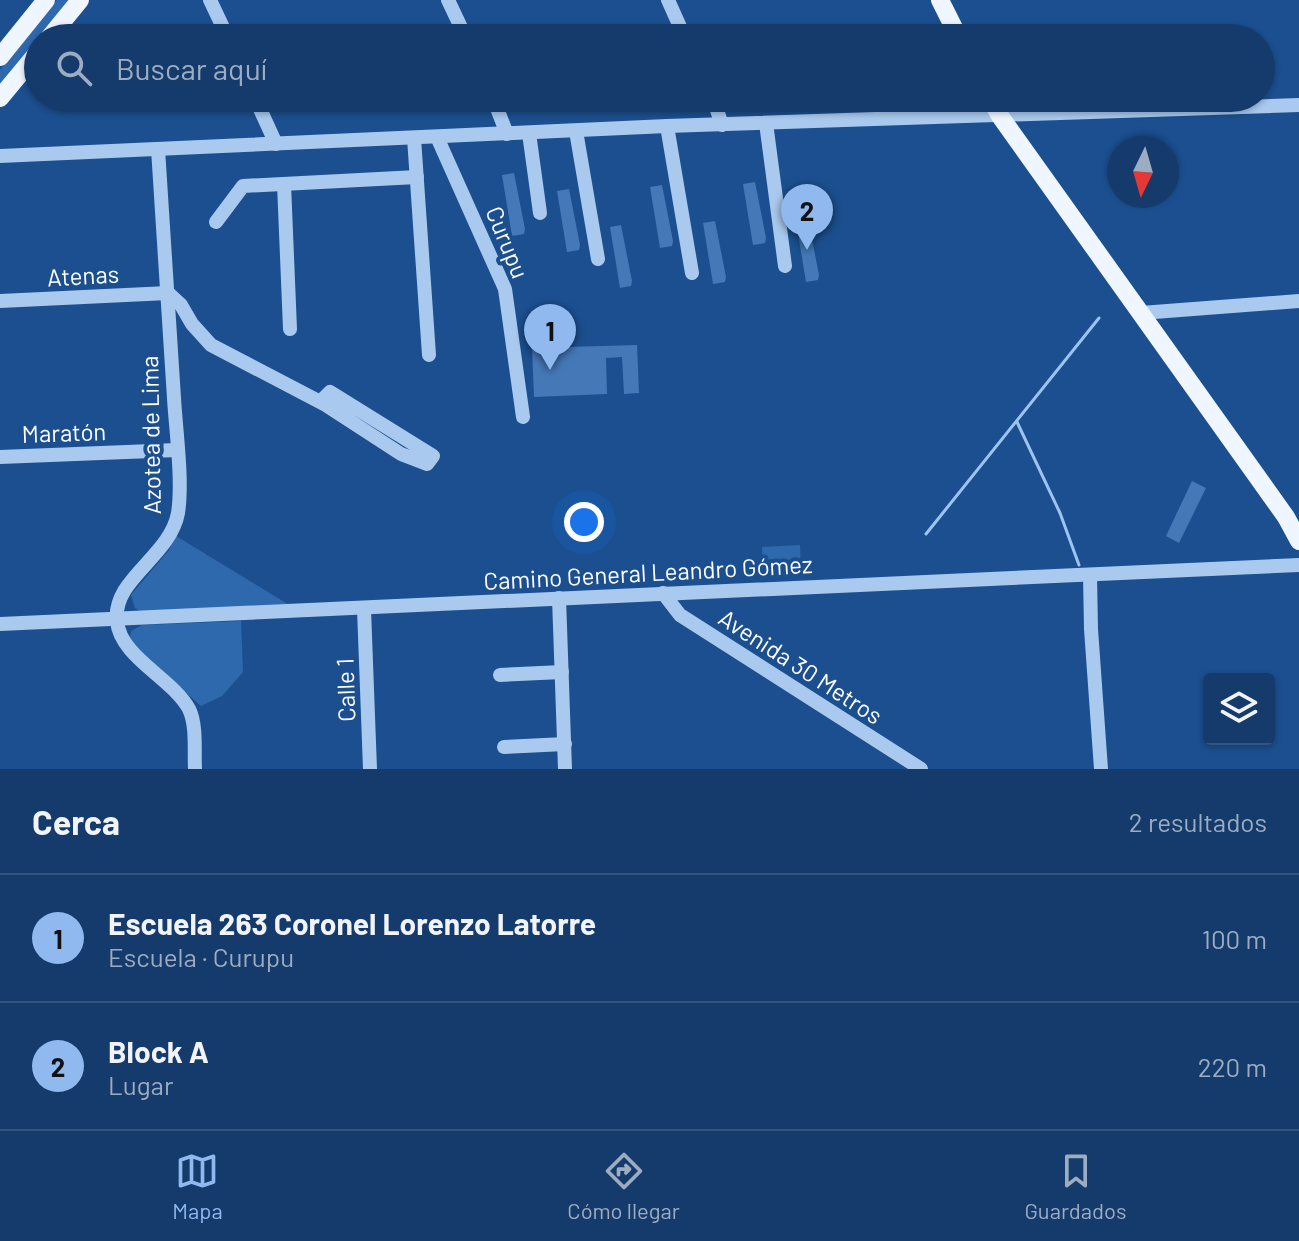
<!DOCTYPE html>
<html lang="es">
<head>
<meta charset="utf-8">
<style>
  body { margin:0; font-family:Barlow,sans-serif; background:#1d4271; color:#f1f3f6 }
  .controls { position:absolute; right:24px; bottom:24px; display:grid; overflow:hidden; border-radius:8px; box-shadow:0 2px 6px #0004 }
  .controls button { width:72px; height:72px; display:grid; place-items:center; padding:0; border:0; border-bottom:2px solid #33557e; background:#143b6b; color:#f1f3f6; font:40px sans-serif }
  .compass { position:absolute; left:1107px; top:136px; width:72px; height:72px; border-radius:50%; background:#143b6b; box-shadow:0 2px 6px #0004; rotate:185deg }
  .you { position:absolute; left:584px; top:522px; width:28px; height:28px; margin:-20px; border:6px solid #fff; border-radius:50%; background:#1a73e8; box-shadow:0 0 0 12px #1a73e833 }
  .badge { display:grid; place-items:center; width:52px; height:52px; border-radius:50%; background:#90b9f0; color:#111; font-size:26px; font-weight:700 }
  .pin { position:absolute; translate:-50% -66px; filter:drop-shadow(0 2px 4px #0008) }
  .pin::after { content:''; position:absolute; top:42px; width:28px; height:24px; background:inherit; clip-path:polygon(0 0,100% 0,50% 100%) }
  .list { margin:0; padding:0; list-style:none }
  h2 { display:flex; justify-content:space-between; align-items:center; height:104px; margin:0; padding:0 32px; font-size:34px }
  h2 small { font-size:26px; font-weight:400; color:#9dadc1 }
  .list li { display:grid; grid-template-columns:52px 1fr auto; gap:24px; align-items:center; box-sizing:border-box; height:128px; padding:0 32px; border-top:2px solid #33557e }
  .list b { display:block; font-size:30px; white-space:nowrap }
  .list p { margin:0; font-size:26px; white-space:nowrap; color:#9dadc1 }
  .list em { font-size:26px; font-style:normal; color:#9dadc1 }
  .icon { flex:none; width:44px; height:44px; fill:none; stroke:currentColor; stroke-width:2; stroke-linecap:round; stroke-linejoin:round }
  .map { position:relative; flex:none; width:1299px; height:769px; overflow:hidden }
  .search { position:absolute; background:#143b6b; box-shadow:0 2px 6px #0004; left:24px; right:24px; top:24px; height:88px; display:flex; align-items:center; gap:20px; box-sizing:border-box; padding:0 28px; border-radius:44px; color:#9dadc1; font-size:30px }
  .sheet { height:360px; background:#143b6b }
  nav { display:flex; justify-content:space-around; align-items:center; box-sizing:border-box; height:112px; border-top:2px solid #33557e; background:#143b6b; font-size:22px; color:#9dadc1 }
  nav a { display:grid; justify-items:center; gap:4px }
  nav .on { color:#90b9f0 }
  .map>svg:first-child { display:block }
  .green { fill:#2e69ad }
  .lines { fill:none; stroke-linecap:round; stroke-linejoin:round }
  .stream { stroke:#9cc4f0; stroke-width:3 }
  .building { fill:#4478b7 }
  .minor { stroke:#a9c9ee; stroke-width:14 }
  .major { stroke:#f0f6ff; stroke-width:18 }
  .labels { text-anchor:middle; dominant-baseline:central; stroke-width:8; stroke-linejoin:round; paint-order:stroke }
  .street-label { font-size:24px; fill:#fff; stroke:#1b4f8f }
</style>
</head>
<body>
<div class="map">
<svg width="1299" height="769" viewBox="0 0 1299 769">
  <rect width="100%" height="100%" fill="#1b4f8f"/>
  <g class="green">
    <path d="M 57,0 L 70,0 L 0,86 L 0,70 Z"/>
    <path d="M 176,536 L 291,606 L 142,612 L 135,608 L 131,595 L 169,550 Z"/>
    <path d="M 800,545 L 801,566 L 763,567 L 762,547 Z"/>
    <path d="M 241,621 L 243,672 L 222,696 L 201,706 L 133,645 L 130,639 L 131,631 L 142,625 Z"/>
  </g>
  <g class="lines">
    <g class="stream">
      <path d="M 1017,422 L 1060,513 L 1079,565"/>
      <path d="M 926,534 L 1099,318"/>
    </g>
  </g>
  <g class="building">
    <path d="M 514,173 L 525,229 L 524,234 L 512,236 L 502,175 Z"/>
    <path d="M 755,182 L 766,238 L 765,243 L 753,245 L 743,184 Z"/>
    <path d="M 662,185 L 673,241 L 672,246 L 660,248 L 650,187 Z"/>
    <path d="M 569,189 L 580,245 L 579,250 L 567,252 L 557,191 Z"/>
    <path d="M 808,219 L 819,275 L 818,280 L 806,282 L 796,221 Z"/>
    <path d="M 715,221 L 726,277 L 725,282 L 713,284 L 703,223 Z"/>
    <path d="M 621,225 L 632,281 L 631,286 L 620,288 L 610,227 Z"/>
    <path d="M 637,345 L 639,393 L 624,394 L 622,357 L 606,358 L 607,394 L 534,397 L 532,348 Z"/>
    <path d="M 1192,481 L 1206,488 L 1179,543 L 1166,536 Z"/>
  </g>
  <g class="lines">
    <g class="minor">
      <path d="M 210,0 L 228,38"/>
      <path d="M 448,0 L 466,38"/>
      <path d="M 668,0 L 685,38"/>
      <path d="M 255,98 L 276,144"/>
      <path d="M 493,98 L 507,134"/>
      <path d="M 713,98 L 722,125"/>
      <path d="M 766,123 L 785,266"/>
      <path d="M 667,126 L 692,273"/>
      <path d="M 576,131 L 598,259"/>
      <path d="M 529,133 L 540,213"/>
      <path d="M 437,137 L 505,289 L 523,417"/>
      <path d="M 414,138 L 429,355"/>
      <path d="M 158,149 C 163,232 169,315 174,398 C 176,432 183,481 178,513 C 170,557 112,579 117,621 C 120,657 172,678 189,709 C 197,725 194,751 195,769"/>
      <path d="M 0,156 L 667,126 L 1299,105"/>
      <path d="M 284,184 L 290,329"/>
      <path d="M 216,222 L 243,186 L 417,177"/>
      <path d="M 0,301 L 168,293 L 181,305 L 192,324 L 211,345 L 324,404 L 401,454 L 427,464 L 433,456 L 330,392 L 320,402"/>
      <path d="M 1141,313 L 1299,301"/>
      <path d="M 0,457 L 177,450"/>
      <path d="M 1090,575 L 1091,629 L 1101,769"/>
      <path d="M 663,593 L 680,615 L 921,769"/>
      <path d="M 559,598 L 565,769"/>
      <path d="M 364,609 L 370,769"/>
      <path d="M 0,624 L 1299,565"/>
      <path d="M 500,675 L 562,672"/>
      <path d="M 504,747 L 565,744"/>
    </g>
    <g class="major">
      <path d="M 940,0 L 959,38"/>
      <path d="M 49,38 L 80,0"/>
      <path d="M 0,57 L 46,0"/>
      <path d="M 0,98 L 38,52"/>
      <path d="M 990,98 L 1000,116 L 1286,517 L 1299,541"/>
    </g>
  </g>
  <g class="labels">
    <g class="street-label">
      <text transform="translate(508 242) rotate(68)">Curupu</text>
      <text transform="translate(83 275) rotate(-3)">Atenas</text>
      <text transform="translate(64 432) rotate(-2)">Maratón</text>
      <text transform="translate(150 435) rotate(-91)">Azotea de Lima</text>
      <text transform="translate(648 572) rotate(-3)">Camino General Leandro Gómez</text>
      <text transform="translate(801 666) rotate(33)">Avenida 30 Metros</text>
      <text transform="translate(345 690) rotate(-92)">Calle 1</text>
    </g>
  </g>
</svg>
<div class="controls">
<button><svg class="icon" aria-label="layers" viewBox="0 0 24 24"><path d="M12 4l9 5-9 5-9-5zM3 14l9 5 9-5"/></svg></button>
</div>
<svg class="compass" viewBox="-18 -18 36 36"><path d="M0-13l5 13h-10z" fill="#e53935"/><path d="M0 13l5-13h-10z" fill="#9dadc1"/></svg>
<div class="you"></div>
<div class="pin badge" style="left:550px;top:370px">1</div>
<div class="pin badge" style="left:807px;top:250px">2</div>
<div class="search"><svg class="icon" aria-label="search" viewBox="0 0 24 24"><circle cx="10" cy="10" r="6"/><path d="M15 15l6 6"/></svg>Buscar aquí</div>
</div>
<section class="sheet">
<h2>Cerca<small>2 resultados</small></h2>
<ul class="list">
<li><span class="badge">1</span><div><b>Escuela 263 Coronel Lorenzo Latorre</b><p>Escuela · Curupu</p></div><em>100 m</em></li>
<li><span class="badge">2</span><div><b>Block A</b><p>Lugar</p></div><em>220 m</em></li>
</ul>
</section>
<nav>
<a class="on"><svg class="icon" aria-label="map" viewBox="0 0 24 24"><path d="M3 6l6-2 6 2 6-2v14l-6 2-6-2-6 2zM9 4v14M15 6v14"/></svg>Mapa</a>
<a><svg class="icon" aria-label="directions" viewBox="0 0 24 24"><path d="M12 3l9 9-9 9-9-9zM9 14v-3h6M13 9l2 2-2 2"/></svg>Cómo llegar</a>
<a><svg class="icon" aria-label="saved" viewBox="0 0 24 24"><path d="M7 4h10v16l-5-4-5 4z"/></svg>Guardados</a>
</nav>
</body>
</html>
